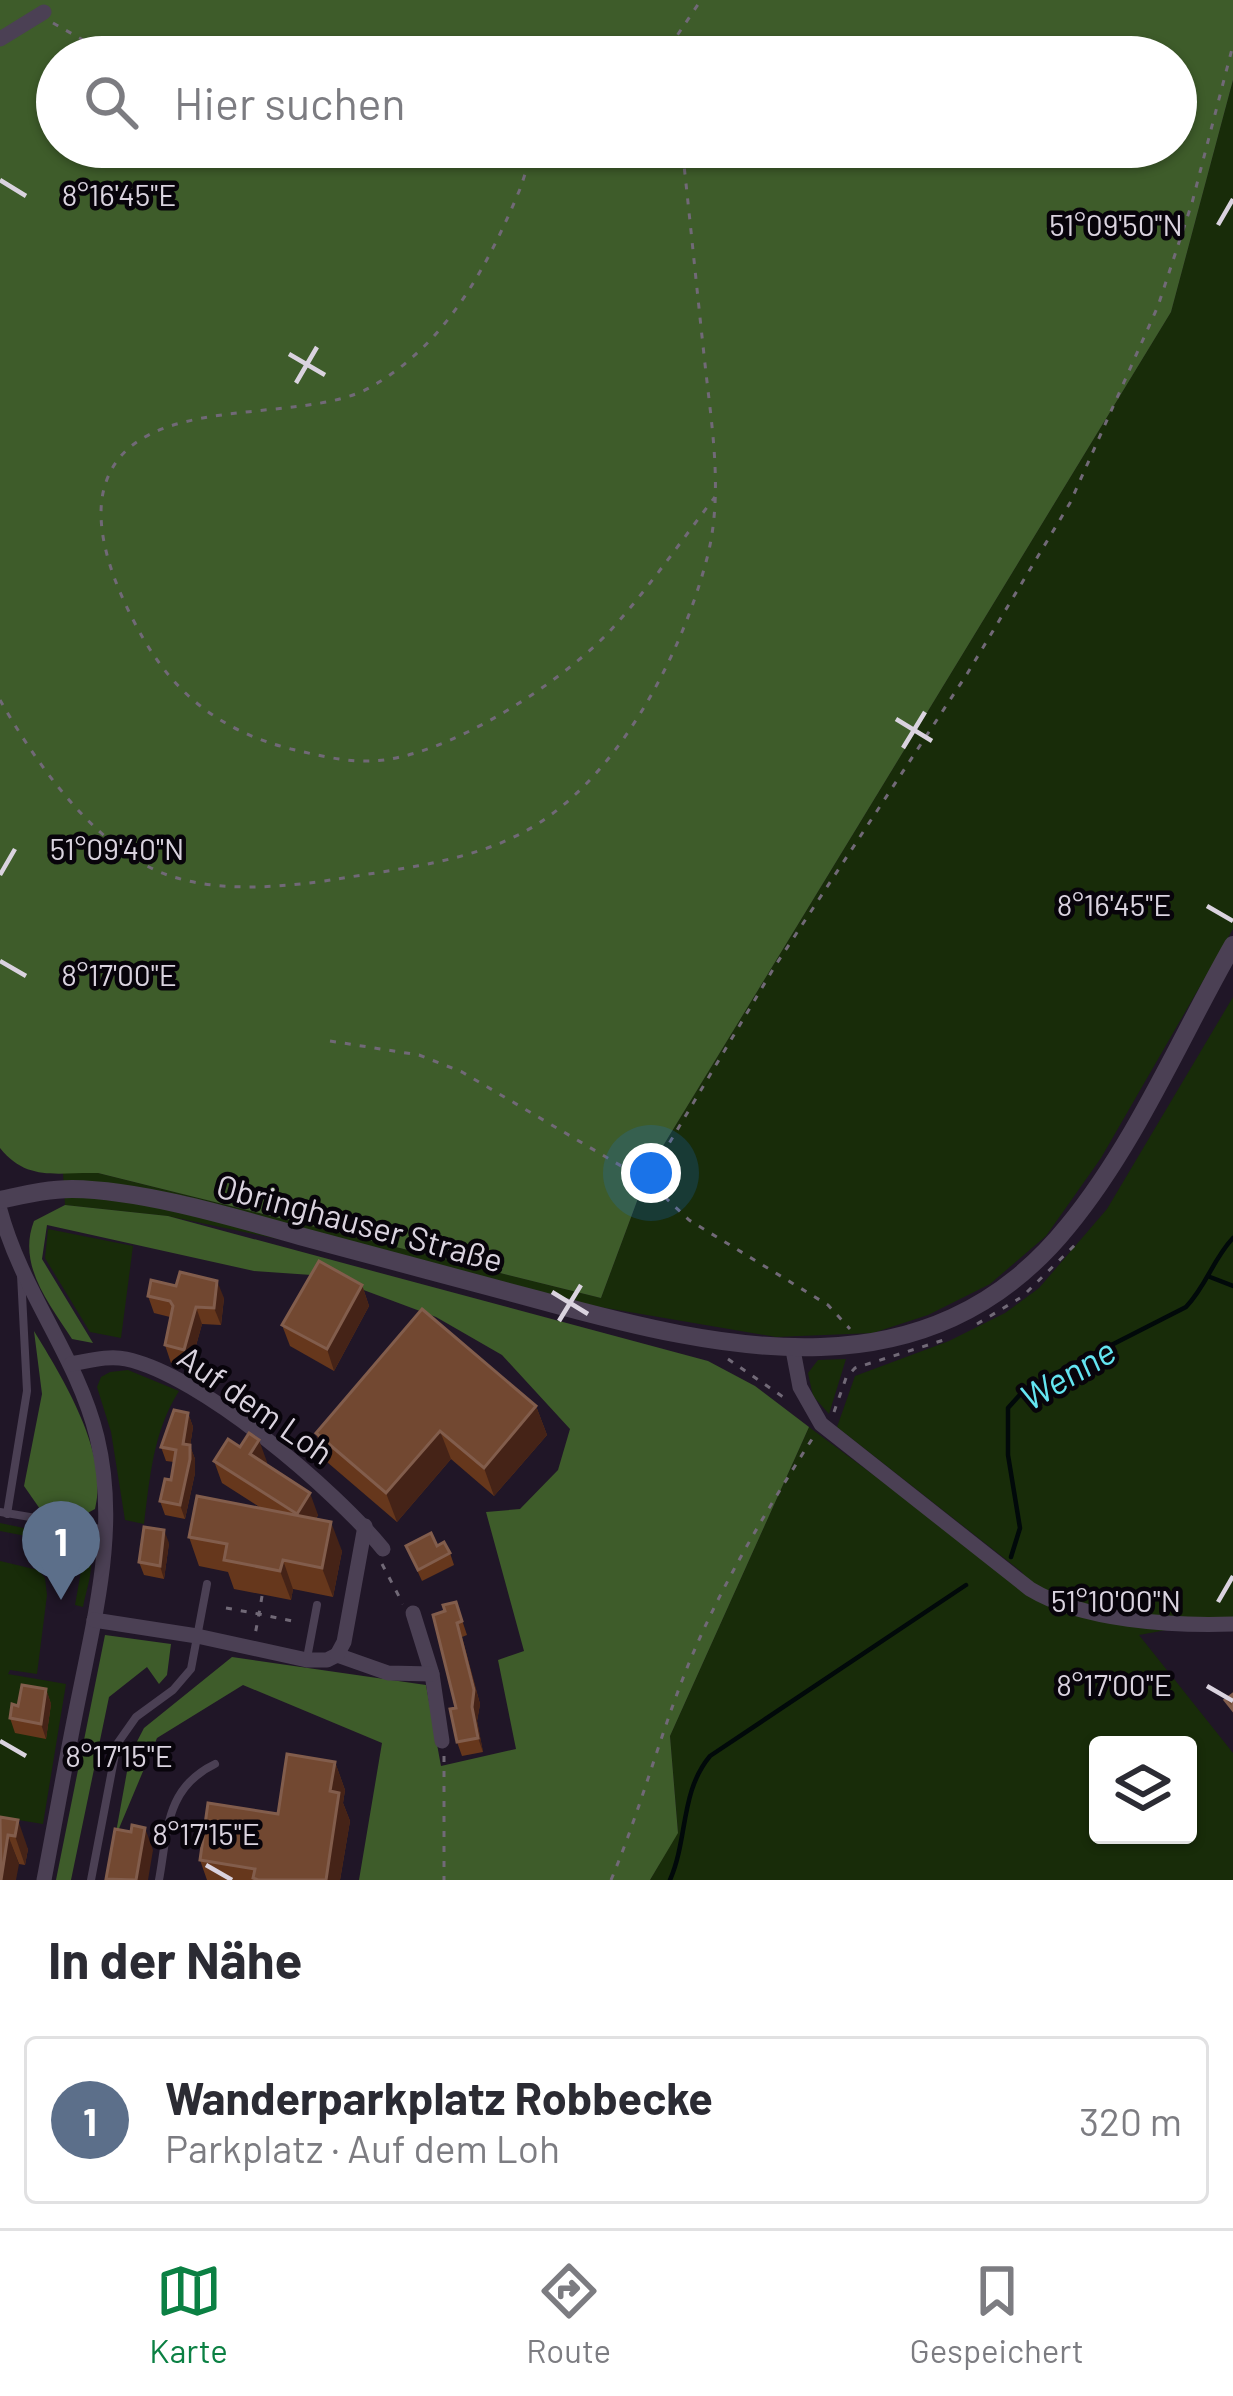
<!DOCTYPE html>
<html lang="de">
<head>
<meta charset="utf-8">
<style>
  body { margin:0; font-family:Barlow,sans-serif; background:#f7f7f7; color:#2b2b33 }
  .controls { position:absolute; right:36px; bottom:36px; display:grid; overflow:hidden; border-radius:12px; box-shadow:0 3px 9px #0004 }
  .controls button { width:108px; height:108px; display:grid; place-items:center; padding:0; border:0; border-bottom:3px solid #e1e1e2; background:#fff; color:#2b2b33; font:60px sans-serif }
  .you { position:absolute; left:651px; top:1173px; width:42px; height:42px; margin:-30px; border:9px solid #fff; border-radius:50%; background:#1a73e8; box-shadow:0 0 0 18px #1a73e833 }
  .badge { display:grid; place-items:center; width:78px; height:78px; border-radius:50%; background:#0b8043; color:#fff; font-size:39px; font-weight:700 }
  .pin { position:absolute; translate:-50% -99px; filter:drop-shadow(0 3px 6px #0008) }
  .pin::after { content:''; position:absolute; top:63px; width:42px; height:36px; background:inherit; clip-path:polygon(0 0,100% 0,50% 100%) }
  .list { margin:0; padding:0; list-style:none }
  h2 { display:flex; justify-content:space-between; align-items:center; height:156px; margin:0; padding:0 48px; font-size:51px }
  h2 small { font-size:39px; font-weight:400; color:#7c7c81 }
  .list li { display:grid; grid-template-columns:78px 1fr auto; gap:36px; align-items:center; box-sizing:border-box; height:168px; margin:0 24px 24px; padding:0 24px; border:3px solid #e1e1e2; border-radius:12px }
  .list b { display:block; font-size:45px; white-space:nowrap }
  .list p { margin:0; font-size:39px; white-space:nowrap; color:#7c7c81 }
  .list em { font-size:39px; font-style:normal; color:#7c7c81 }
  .icon { flex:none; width:66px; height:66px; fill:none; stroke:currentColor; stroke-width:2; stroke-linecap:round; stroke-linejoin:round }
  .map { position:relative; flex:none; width:1233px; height:1880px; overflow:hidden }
  .search { position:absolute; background:#fff; box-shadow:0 3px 9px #0004; left:36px; right:36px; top:36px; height:132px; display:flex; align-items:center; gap:30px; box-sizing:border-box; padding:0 42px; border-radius:66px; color:#7c7c81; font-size:45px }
  .sheet { height:348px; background:#fff }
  nav { display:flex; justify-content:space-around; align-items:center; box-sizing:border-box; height:168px; border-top:3px solid #e1e1e2; background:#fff; font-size:33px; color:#7c7c81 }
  nav a { display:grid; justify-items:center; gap:6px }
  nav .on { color:#0b8043 }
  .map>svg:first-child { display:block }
  .green { fill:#182c09; fill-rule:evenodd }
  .forest { fill:#3e5c2a; fill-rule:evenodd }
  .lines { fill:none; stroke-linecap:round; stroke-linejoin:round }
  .stream { stroke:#01090a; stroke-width:4.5 }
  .path { stroke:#716977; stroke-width:3; stroke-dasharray:6 9; stroke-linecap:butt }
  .service { stroke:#4b4054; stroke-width:8 }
  .minor { stroke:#4b4054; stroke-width:15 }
  .tertiary { stroke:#4b4054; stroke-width:18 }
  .wall { fill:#66371c }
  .shaded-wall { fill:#452317 }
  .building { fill:#724831; stroke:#825d4c; stroke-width:3 }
  .ticks { fill:none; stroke:#dad3df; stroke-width:4.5 }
  .labels { text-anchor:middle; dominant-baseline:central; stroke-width:9; stroke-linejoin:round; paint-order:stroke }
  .street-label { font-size:33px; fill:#dad3df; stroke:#08040b }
  .water-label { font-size:36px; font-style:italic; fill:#64e5f1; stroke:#08040b }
  .ticks-label { font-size:30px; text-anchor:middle; fill:#dad3df; stroke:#08040b; stroke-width:9; stroke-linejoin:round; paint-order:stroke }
</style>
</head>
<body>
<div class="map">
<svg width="1233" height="1880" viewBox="0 0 1233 1880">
  <rect width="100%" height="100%" fill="#201627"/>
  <g class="green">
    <path d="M 1233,80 L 1233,929 L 1101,1158 L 1046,1236 L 990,1284 L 928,1315 L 873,1333 L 776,1337 L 600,1307 L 168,1216 L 65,1205 L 63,1173 L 98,1173 L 601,1298 L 649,1169 L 1171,312 Z"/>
    <path d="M 1233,997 L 1233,1618 L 1139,1635 L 1233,1753 L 1233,1880 L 650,1880 L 678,1832 L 670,1736 L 809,1427 L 1016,1581 L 1023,1573 L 837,1427 L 855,1376 L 949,1341 L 1005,1313 L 1039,1288 L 1107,1209 ZM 1098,1745 L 1188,1745 L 1188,1835 L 1098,1835 Z"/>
    <path d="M 48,1229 L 133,1246 L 121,1338 L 90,1332 L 45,1258 Z"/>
    <path d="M 846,1359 L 829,1414 L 813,1396 L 808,1373 L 818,1360 Z"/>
    <path d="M 128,1370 L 179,1391 C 153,1432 150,1477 144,1524 L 125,1520 L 111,1432 L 97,1387 L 101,1377 L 110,1372 Z"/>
    <path d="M 0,1523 L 81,1540 C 100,1556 87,1585 83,1607 L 75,1605 L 84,1554 L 78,1546 L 0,1531 Z"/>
    <path d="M 0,1561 L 38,1570 L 45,1578 L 47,1595 L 37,1674 L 10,1670 L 8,1674 L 66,1684 L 43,1824 L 0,1817 Z"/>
  </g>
  <g class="forest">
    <path d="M 0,0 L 1233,0 L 1233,80 L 1171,312 L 649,1169 L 601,1298 L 98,1173 C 57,1172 27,1182 0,1148 ZM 57,57 L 1176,57 L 1176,147 L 57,147 Z"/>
    <path d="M 65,1205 L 168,1216 L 708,1361 L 755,1386 L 809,1427 L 670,1736 L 678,1833 L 650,1880 L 359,1880 L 382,1743 L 243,1685 L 157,1738 L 115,1838 L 130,1755 L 144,1728 L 232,1657 L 426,1685 L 441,1766 L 516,1749 L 498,1660 L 524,1651 L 486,1512 L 520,1509 L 558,1470 L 570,1429 L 502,1355 L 436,1317 L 326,1276 L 254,1271 L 47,1225 L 42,1259 L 93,1343 L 72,1339 C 49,1303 17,1265 34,1221 Z"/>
    <path d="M 34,1331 C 62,1377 110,1454 95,1509 L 82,1516 L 40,1509 L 24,1486 L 42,1394 Z"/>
    <path d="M 105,1635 L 171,1644 L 167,1675 L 159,1684 L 147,1667 L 109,1697 L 71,1880 L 56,1880 Z"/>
  </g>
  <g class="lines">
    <g class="stream">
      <path d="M 1210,1277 L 1233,1286"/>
      <path d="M 1011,1557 L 1020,1528 L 1008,1455 L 1008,1408 L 1025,1389 L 1186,1307 C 1207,1285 1213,1259 1233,1238"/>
      <path d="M 670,1880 C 688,1839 680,1792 710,1756 L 966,1585"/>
    </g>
    <g class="path">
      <path d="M 53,23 L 113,57"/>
      <path d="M 86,40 L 95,40 L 102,49"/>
      <path d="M 658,57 L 668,49 L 701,0"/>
      <path d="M 369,147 L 406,153 L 520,147"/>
      <path d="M 536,147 C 529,160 525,175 520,189 C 487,268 445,346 369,388 C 299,426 138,390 106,482 C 89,530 119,596 143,638 C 177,697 224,732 291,749 C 317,755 344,762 371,761 C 444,759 558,685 608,633 C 647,591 680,542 715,497"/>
      <path d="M 0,700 C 34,760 87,835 149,867 C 203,895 280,888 337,879 C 398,869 467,862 522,833 C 614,785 680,659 706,562 C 724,497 712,429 705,364 C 697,291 690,219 682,147"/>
      <path d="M 330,1041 L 419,1055 L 462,1072 L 650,1183 L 689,1220 L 828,1305 L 850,1329"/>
      <path d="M 650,1183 L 661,1157 L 775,966 L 967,674 L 1070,503 L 1158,306 L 1192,203 L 1233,45"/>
      <path d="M 1027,1292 L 1080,1240"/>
      <path d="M 977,1324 L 1020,1298"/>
      <path d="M 728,1359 L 789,1401"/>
      <path d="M 834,1412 L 846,1378 L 855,1368 L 947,1339"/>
      <path d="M 382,1564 L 403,1604"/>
      <path d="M 262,1596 L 259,1614 L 292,1621"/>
      <path d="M 226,1608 L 259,1614 L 255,1635"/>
      <path d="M 444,1756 L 444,1880"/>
      <path d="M 611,1880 C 641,1809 660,1734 689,1663 C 722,1583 768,1508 814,1436"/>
    </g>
    <g class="service">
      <path d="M 0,1512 L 107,1530"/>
      <path d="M 7,1514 L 27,1391 L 21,1275"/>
      <path d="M 307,1658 L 317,1605"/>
      <path d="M 91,1880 L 117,1744 L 136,1717 L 173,1690 L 191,1669 L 207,1584"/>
      <path d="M 159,1880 C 168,1831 165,1788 215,1764"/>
    </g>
    <g class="minor">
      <path d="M 0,39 L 44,12"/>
      <path d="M 0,1210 C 22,1292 77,1356 97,1437 C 118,1523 97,1606 80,1691 C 67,1754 56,1817 44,1880"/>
      <path d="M 793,1350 L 800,1387 L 821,1424 L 1030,1589 C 1083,1621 1172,1626 1233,1624"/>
      <path d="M 71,1364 C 89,1361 108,1355 126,1359 C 201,1375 335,1490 383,1549"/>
      <path d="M 413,1613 L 432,1674 L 442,1741"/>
      <path d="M 94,1620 L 197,1636 L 307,1660 L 327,1660 L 337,1655 L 388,1673 L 432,1674"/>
      <path d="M 337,1655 L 344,1642 L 365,1526"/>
    </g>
    <path class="tertiary" d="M 0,1200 C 24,1195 47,1189 72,1189 C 145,1190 239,1219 311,1239 C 387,1259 463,1280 539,1300 C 725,1351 928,1399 1068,1226 C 1136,1143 1180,1038 1233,945"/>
  </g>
  <g class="wall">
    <path d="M 362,1285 L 369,1306 L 334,1371 L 290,1346 L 282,1325 Z"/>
    <path d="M 148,1296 L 224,1298 L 221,1325 L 202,1324 L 190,1367 L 171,1363 L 165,1345 L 170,1317 L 154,1313 Z"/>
    <path d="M 536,1406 L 547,1435 L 494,1496 L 451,1459 L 397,1522 L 327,1462 L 316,1433 Z"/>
    <path d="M 188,1413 L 193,1427 L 190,1446 L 195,1459 L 195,1473 L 185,1519 L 165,1515 L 160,1501 L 171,1480 L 174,1462 L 166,1461 L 161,1447 Z"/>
    <path d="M 214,1461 L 267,1462 L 266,1464 L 318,1515 L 316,1519 L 342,1551 L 333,1597 L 293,1589 L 291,1600 L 234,1589 L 228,1572 L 199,1566 L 189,1537 L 261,1508 L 222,1483 Z"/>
    <path d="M 169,1543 L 164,1579 L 144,1575 L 139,1562 Z"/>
    <path d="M 406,1546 L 437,1546 L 450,1553 L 454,1565 L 422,1581 Z"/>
    <path d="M 456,1602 L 467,1635 L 462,1637 L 480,1704 L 477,1721 L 483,1752 L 462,1756 L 457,1742 Z"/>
    <path d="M 46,1689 L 51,1704 L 46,1739 L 15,1733 L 10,1718 L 18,1706 Z"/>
    <path d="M 335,1762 L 345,1790 L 343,1803 L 350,1821 L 340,1880 L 207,1880 L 200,1860 L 278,1814 Z"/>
    <path d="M 0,1817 L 28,1849 L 25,1865 L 19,1864 Z"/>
  </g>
  <g class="shaded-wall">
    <path d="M 217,1281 L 224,1298 L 221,1325 L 214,1308 Z"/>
    <path d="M 362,1285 L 369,1306 L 334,1371 L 327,1349 Z"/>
    <path d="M 196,1307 L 202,1324 L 190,1367 L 184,1350 Z"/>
    <path d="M 536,1406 L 547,1435 L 494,1496 L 484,1468 Z"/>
    <path d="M 188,1413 L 193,1427 L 190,1446 L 195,1459 L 195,1473 L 185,1519 L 180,1505 L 183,1444 Z"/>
    <path d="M 440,1431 L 451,1459 L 397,1522 L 386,1493 Z"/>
    <path d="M 259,1440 L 267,1462 L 258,1476 L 250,1454 Z"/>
    <path d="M 310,1493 L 318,1515 L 305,1536 L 297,1514 Z"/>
    <path d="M 331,1522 L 342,1551 L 333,1597 L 322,1568 Z"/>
    <path d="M 164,1530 L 169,1543 L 164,1579 L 160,1566 Z"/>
    <path d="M 283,1560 L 293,1589 L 291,1600 L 280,1571 Z"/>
    <path d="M 457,1623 L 480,1704 L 477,1721 L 483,1752 L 478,1738 Z"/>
    <path d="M 46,1689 L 51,1704 L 46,1739 L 41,1724 Z"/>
    <path d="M 335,1762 L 345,1790 L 343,1803 L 350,1821 L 340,1880 L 326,1880 L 330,1791 Z"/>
    <path d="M 18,1820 L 28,1849 L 25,1865 L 15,1836 Z"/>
    <path d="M 145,1828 L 153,1850 L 148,1880 L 136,1880 Z"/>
    <path d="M 8,1835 L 19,1864 L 16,1880 L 1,1880 Z"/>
  </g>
  <g class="building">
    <path d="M 319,1261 L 362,1285 L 327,1349 L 282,1325 Z"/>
    <path d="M 180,1272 L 217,1281 L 214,1308 L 196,1307 L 184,1350 L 165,1345 L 173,1306 L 170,1301 L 148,1296 L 151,1280 L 176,1286 Z"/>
    <path d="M 422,1309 L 536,1406 L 484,1468 L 440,1431 L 386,1493 L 316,1433 Z"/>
    <path d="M 174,1410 L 188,1413 L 183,1444 L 190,1445 L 190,1459 L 180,1505 L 160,1501 L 165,1479 L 171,1480 L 176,1450 L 161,1447 Z"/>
    <path d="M 249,1433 L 259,1440 L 250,1454 L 310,1493 L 297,1514 L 214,1461 L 228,1439 L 240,1447 Z"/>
    <path d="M 197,1496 L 331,1522 L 322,1568 L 283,1560 L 280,1571 L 224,1560 L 227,1544 L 189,1537 Z"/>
    <path d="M 144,1527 L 164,1530 L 160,1566 L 139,1562 Z"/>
    <path d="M 431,1533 L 437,1546 L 444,1542 L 450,1553 L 418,1570 L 406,1546 Z"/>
    <path d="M 456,1602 L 462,1621 L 457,1623 L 474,1690 L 472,1707 L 478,1738 L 457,1742 L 450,1709 L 456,1708 L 433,1615 L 445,1611 L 443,1605 Z"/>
    <path d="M 22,1685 L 46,1689 L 41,1724 L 10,1718 L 12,1704 L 18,1706 Z"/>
    <path d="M 1233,1694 L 1233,1710 L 1225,1700 Z"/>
    <path d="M 287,1754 L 335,1762 L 330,1791 L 339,1793 L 326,1880 L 258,1880 L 253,1878 L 255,1869 L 200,1860 L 208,1803 L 278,1814 Z"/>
    <path d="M 0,1817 L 18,1820 L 15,1836 L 8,1835 L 1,1880 Z"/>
    <path d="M 132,1825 L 145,1828 L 136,1880 L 106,1879 L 115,1829 L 131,1832 Z"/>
  </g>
  <path class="ticks" d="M 0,180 L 26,196M 1218,225 L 1233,199M 289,354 L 325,375M 296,383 L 317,347M 896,719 L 932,741M 903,748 L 925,712M 0,875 L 15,849M 1207,906 L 1233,921M 0,961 L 26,976M 552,1292 L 588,1314M 559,1321 L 581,1285M 1218,1602 L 1233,1576M 1207,1686 L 1233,1701M 0,1741 L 26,1756M 206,1865 L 232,1880"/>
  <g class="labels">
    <g class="street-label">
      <text transform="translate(360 1222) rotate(15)">Obringhauser Straße</text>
      <text transform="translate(256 1404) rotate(35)">Auf dem Loh</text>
    </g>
    <g class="water-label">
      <text transform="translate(1067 1373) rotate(-31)">Wenne</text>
    </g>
  </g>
  <g class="ticks-label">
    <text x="119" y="206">8°16'45"E</text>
    <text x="1116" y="236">51°09'50"N</text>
    <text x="117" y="860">51°09'40"N</text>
    <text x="1114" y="916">8°16'45"E</text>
    <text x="119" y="986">8°17'00"E</text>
    <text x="1116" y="1612">51°10'00"N</text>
    <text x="1114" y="1696">8°17'00"E</text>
    <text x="119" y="1767">8°17'15"E</text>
    <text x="206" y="1845">8°17'15"E</text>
  </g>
</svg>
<div class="controls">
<button><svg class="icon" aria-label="layers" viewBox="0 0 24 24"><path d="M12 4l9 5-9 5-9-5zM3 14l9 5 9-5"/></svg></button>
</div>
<div class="you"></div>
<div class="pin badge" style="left:61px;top:1600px;background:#5c6f8a">1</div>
<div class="search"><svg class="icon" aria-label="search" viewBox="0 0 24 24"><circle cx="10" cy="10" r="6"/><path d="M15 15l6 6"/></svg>Hier suchen</div>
</div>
<section class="sheet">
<h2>In der Nähe<small></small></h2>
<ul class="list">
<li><span class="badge" style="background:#5c6f8a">1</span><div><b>Wanderparkplatz Robbecke</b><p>Parkplatz · Auf dem Loh</p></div><em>320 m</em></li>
</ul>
</section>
<nav>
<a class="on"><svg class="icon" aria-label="map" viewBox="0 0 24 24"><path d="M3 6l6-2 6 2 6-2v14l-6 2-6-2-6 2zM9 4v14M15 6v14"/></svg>Karte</a>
<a><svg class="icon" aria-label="directions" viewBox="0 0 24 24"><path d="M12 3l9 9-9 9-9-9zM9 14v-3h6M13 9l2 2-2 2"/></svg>Route</a>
<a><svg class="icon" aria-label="saved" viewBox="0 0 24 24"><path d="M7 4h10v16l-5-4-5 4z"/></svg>Gespeichert</a>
</nav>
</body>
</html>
